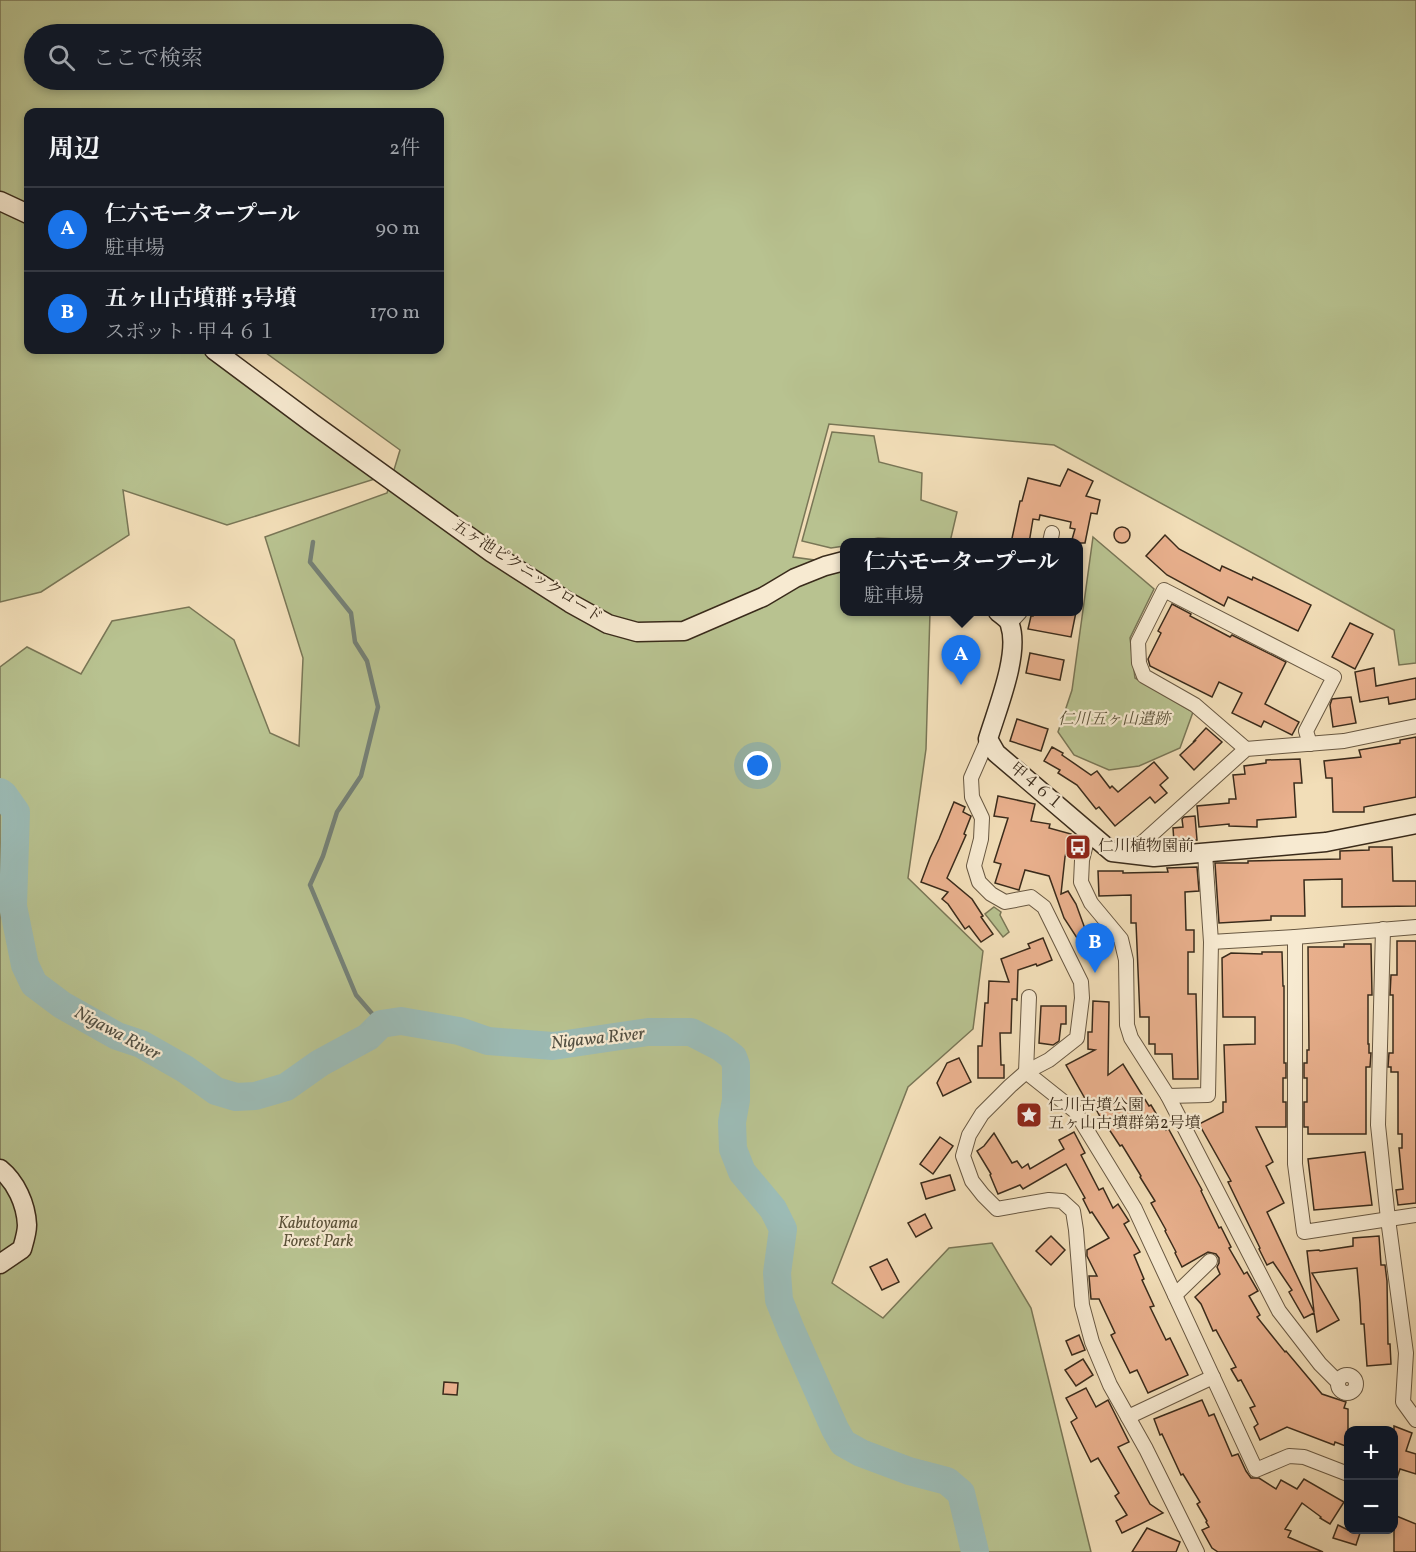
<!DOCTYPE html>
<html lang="ja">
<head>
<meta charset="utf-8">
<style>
  body { margin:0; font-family:Vollkorn,"Noto Serif JP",serif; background:#242831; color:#f1f3f6 }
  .controls { position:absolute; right:18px; bottom:18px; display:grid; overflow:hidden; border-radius:12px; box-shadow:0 3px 9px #0003 }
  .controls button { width:54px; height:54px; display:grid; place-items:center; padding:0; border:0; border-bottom:2px solid #363941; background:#171b24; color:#f1f3f6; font:30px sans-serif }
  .you { position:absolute; left:758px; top:766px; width:21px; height:21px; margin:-15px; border:4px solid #fff; border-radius:50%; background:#1a73e8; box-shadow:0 0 0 9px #1a73e833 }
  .badge { display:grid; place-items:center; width:39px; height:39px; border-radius:50%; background:#1a73e8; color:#fff; font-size:20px; font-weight:700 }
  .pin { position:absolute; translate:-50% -50px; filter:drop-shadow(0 2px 3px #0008) }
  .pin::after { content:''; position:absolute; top:32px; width:21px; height:18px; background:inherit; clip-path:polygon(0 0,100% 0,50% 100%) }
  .popup { position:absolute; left:840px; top:538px; width:243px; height:78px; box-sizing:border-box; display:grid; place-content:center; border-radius:12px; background:#171b24; filter:drop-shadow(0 2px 4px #0005); font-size:20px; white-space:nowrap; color:#9ea1a6 }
  .popup b { font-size:22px; color:#f1f3f6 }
  .popup::after { content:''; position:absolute; left:50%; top:100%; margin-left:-12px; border:12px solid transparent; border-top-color:#171b24 }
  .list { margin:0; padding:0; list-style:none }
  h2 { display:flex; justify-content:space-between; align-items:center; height:78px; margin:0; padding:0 24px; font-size:26px }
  h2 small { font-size:20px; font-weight:400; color:#9ea1a6 }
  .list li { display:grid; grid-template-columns:39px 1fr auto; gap:18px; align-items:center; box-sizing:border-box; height:84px; padding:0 24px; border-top:2px solid #363941 }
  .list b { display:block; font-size:22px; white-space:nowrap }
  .list p { margin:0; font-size:20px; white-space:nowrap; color:#9ea1a6 }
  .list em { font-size:20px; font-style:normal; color:#9ea1a6 }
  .icon { flex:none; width:33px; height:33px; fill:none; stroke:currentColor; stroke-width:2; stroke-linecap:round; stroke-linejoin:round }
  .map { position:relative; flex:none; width:1416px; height:1552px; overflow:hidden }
  .search { position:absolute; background:#171b24; box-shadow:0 3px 9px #0003; left:24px; top:24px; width:420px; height:66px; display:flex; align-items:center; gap:15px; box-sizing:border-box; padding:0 21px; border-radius:33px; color:#9ea1a6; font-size:22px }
  .panel { position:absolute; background:#171b24; box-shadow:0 3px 9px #0003; left:24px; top:108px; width:420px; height:246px; border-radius:12px }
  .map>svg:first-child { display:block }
  .green { fill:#b8c290; stroke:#797656; stroke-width:1.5; fill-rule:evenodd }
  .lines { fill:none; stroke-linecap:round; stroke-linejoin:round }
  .stream { stroke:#758177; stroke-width:4.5 }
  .river { stroke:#9cbbb5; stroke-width:28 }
  .building { fill:#e9b08d; stroke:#3a2b1b; stroke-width:1.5 }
  .street-casing { stroke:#685842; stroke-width:16 }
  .secondary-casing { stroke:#3a2b1b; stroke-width:21 }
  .street { stroke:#f7ead1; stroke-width:14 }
  .secondary { stroke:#f7ead1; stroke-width:18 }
  .labels { text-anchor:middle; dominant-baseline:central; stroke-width:4.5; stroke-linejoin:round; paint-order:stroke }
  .street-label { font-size:16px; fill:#3a2b1b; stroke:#f7ead1 }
  .park-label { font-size:16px; font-style:italic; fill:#5a5138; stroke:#f7ead1 }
  .poi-label { font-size:16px; fill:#3a2b1b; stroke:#f7ead1; text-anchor:start }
  .water-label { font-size:18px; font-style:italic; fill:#524f42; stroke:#f7ead1 }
</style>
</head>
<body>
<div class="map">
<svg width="1416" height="1552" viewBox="0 0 1416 1552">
  <rect width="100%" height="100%" fill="#f2deb8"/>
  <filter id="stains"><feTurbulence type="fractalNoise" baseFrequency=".00333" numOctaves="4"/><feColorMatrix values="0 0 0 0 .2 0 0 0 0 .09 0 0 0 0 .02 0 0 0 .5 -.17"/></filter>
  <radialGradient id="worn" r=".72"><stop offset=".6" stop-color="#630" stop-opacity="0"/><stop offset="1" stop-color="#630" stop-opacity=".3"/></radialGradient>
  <g class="green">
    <path d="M 0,0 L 1416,0 L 1416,663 L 1399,665 L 1394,630 L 1054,445 L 829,424 L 793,557 L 844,564 L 844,612 L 930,612 L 926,749 L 908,878 L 983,951 L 973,1029 L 908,1087 L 832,1283 L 883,1318 L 949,1248 L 992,1243 L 1031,1308 L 1091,1552 L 0,1552 L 0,667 L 27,647 L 81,674 L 112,621 L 189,607 L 234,640 L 270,733 L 299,746 L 303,658 L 265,537 L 387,493 L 400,450 L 262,350 L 440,350 L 440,112 L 28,112 L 28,350 L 205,350 L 378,478 L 227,525 L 123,490 L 129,535 L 41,592 L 0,602 ZM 34,34 L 434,34 L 434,80 L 34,80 Z"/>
    <path d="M 832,432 L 874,436 L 879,462 L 922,473 L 921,500 L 957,512 L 950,542 L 878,538 L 858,542 L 844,542 L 844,546 L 831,548 L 802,541 Z"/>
    <path d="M 1093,537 L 1154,589 L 1130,638 L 1135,678 L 1193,712 L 1180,748 L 1139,766 L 1109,770 L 1074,755 L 1058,732 L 1072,690 Z"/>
    <path d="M 994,907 L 1001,912 L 1000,915 L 1009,932 L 1003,937 L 985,914 Z"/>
  </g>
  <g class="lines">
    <path class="stream" d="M 313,542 L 310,562 L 351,613 L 355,642 L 367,661 L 378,707 L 361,776 L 337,812 L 323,856 L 310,885 L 356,995 L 381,1024"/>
    <path class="river" d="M 0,792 L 4,795 L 16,812 L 13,906 L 25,965 L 34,984 L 62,1005 L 117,1036 L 141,1044 L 185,1069 L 216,1091 L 236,1097 L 255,1096 L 286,1087 L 320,1063 L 368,1037 L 381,1024 L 401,1021 L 459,1031 L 488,1041 L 553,1046 L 648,1032 L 691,1032 L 720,1047 L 733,1057 L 736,1065 L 736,1100 L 732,1122 L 733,1149 L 742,1172 L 773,1209 L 783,1229 L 777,1273 L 779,1300 L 791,1330 L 835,1429 L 843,1443 L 861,1453 L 909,1471 L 947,1481 L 961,1493 L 975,1552"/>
  </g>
  <g class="building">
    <path d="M 1068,469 L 1093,481 L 1086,496 L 1100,500 L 1097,514 L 1091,513 L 1085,543 L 1071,543 L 1075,529 L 1070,528 L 1071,522 L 1040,515 L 1039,520 L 1033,519 L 1029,543 L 1011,543 L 1020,501 L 1022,501 L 1028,478 L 1060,486 Z"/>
    <circle cx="1122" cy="535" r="8"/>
    <path d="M 1165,535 L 1179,549 L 1220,571 L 1222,566 L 1252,580 L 1253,577 L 1311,605 L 1298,631 L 1228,597 L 1224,606 L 1167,575 L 1146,556 Z"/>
    <path d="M 1172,604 L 1191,614 L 1190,616 L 1230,637 L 1232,635 L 1286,662 L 1265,704 L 1299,722 L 1292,735 L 1264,721 L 1261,727 L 1232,713 L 1242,693 L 1219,682 L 1212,697 L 1150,666 L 1148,659 L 1161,633 L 1158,631 Z"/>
    <path d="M 1033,612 L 1042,614 L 1042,612 L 1076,612 L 1071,637 L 1028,629 L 1031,616 L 1033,616 Z"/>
    <path d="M 1350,623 L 1373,634 L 1355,669 L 1332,657 Z"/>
    <path d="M 1030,653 L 1064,660 L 1060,680 L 1026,673 Z"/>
    <path d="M 1374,668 L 1376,686 L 1416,678 L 1416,699 L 1389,704 L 1388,697 L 1360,702 L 1355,672 Z"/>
    <path d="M 1351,697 L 1356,723 L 1333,727 L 1330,705 L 1332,699 Z"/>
    <path d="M 1017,719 L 1048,729 L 1041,751 L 1010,741 Z"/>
    <path d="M 1206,728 L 1222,742 L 1194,770 L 1180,755 L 1195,741 L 1194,741 Z"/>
    <path d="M 1416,737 L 1416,797 L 1364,807 L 1364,812 L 1333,812 L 1332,778 L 1326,778 L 1324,761 L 1361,757 L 1359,750 L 1400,743 L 1400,740 Z"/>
    <path d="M 1052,747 L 1063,753 L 1062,755 L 1091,775 L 1097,771 L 1110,788 L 1112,786 L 1118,792 L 1154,762 L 1168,778 L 1160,785 L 1167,793 L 1155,803 L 1150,797 L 1115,826 L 1099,807 L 1096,809 L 1077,785 L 1058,773 L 1060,770 L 1044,761 Z"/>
    <path d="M 1300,759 L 1302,783 L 1294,783 L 1296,817 L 1257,820 L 1257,827 L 1229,826 L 1229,824 L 1199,827 L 1197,806 L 1229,803 L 1229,799 L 1236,799 L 1233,775 L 1245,774 L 1244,766 L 1266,763 L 1266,760 Z"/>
    <path d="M 998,796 L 1035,804 L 1031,821 L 1050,824 L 1049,828 L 1071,834 L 1065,857 L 1061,894 L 1068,891 L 1076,904 L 1096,959 L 1092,961 L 1064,918 L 1049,876 L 1025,870 L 1019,890 L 995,883 L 1001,864 L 994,862 L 1008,818 L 994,816 Z"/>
    <path d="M 954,802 L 965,807 L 963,812 L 971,816 L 964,834 L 966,835 L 947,878 L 972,899 L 983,916 L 981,917 L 993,934 L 981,942 L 969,926 L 965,929 L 948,904 L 942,899 L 948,892 L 921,882 L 930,858 L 939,839 Z"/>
    <path d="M 1195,816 L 1197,840 L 1174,842 L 1173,828 L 1183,827 L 1182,819 L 1184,817 Z"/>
    <path d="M 1369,847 L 1392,847 L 1393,881 L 1416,881 L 1416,906 L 1342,907 L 1342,879 L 1304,880 L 1305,916 L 1271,916 L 1271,920 L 1219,923 L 1215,863 L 1248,863 L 1248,861 L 1340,859 L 1340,851 L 1369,850 Z"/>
    <path d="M 1197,867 L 1199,891 L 1185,892 L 1186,930 L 1194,930 L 1194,952 L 1188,952 L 1188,994 L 1196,994 L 1198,1079 L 1173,1079 L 1172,1054 L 1155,1054 L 1155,1044 L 1149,1044 L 1149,1017 L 1140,1017 L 1136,923 L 1131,923 L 1131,895 L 1099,896 L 1098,871 L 1123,871 L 1123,873 L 1168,872 L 1167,868 Z"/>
    <path d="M 1043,938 L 1052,960 L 1037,966 L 1036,964 L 1018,970 L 1017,1001 L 1016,999 L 1012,999 L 1011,1033 L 1000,1033 L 1001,1065 L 1004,1065 L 1004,1078 L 978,1078 L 978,1046 L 982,1046 L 985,1003 L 988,1003 L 989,981 L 1009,982 L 1001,959 L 1030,948 L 1028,944 Z"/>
    <path d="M 1397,941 L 1416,941 L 1416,1203 L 1398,1205 L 1396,1190 L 1403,1189 L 1399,1148 L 1402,1148 L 1402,1134 L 1398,1134 L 1398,1072 L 1391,1072 L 1391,1067 L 1388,1067 L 1389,1053 L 1393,1053 L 1393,995 L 1390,995 L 1391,975 L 1397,975 Z"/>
    <path d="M 1344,944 L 1371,944 L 1372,995 L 1368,995 L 1368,1044 L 1369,1044 L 1369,1053 L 1371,1053 L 1370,1067 L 1366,1067 L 1366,1134 L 1308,1134 L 1308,1127 L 1304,1127 L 1304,1102 L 1307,1102 L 1307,1078 L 1304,1078 L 1304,1063 L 1307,1063 L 1307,1050 L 1309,1050 L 1308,947 L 1344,947 Z"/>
    <path d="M 1262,952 L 1282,952 L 1283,986 L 1284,986 L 1284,1063 L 1286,1063 L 1286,1078 L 1283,1078 L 1283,1102 L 1286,1102 L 1286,1127 L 1256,1127 L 1273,1162 L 1266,1166 L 1284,1203 L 1267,1212 L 1314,1312 L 1307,1251 L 1319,1250 L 1320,1251 L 1353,1246 L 1353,1238 L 1379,1236 L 1381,1265 L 1385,1265 L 1387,1281 L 1388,1344 L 1390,1344 L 1391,1364 L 1367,1366 L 1364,1324 L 1361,1324 L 1360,1303 L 1357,1268 L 1312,1273 L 1339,1320 L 1317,1332 L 1314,1313 L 1304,1318 L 1289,1292 L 1292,1290 L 1273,1262 L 1267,1265 L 1259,1249 L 1260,1248 L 1228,1182 L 1231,1181 L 1199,1124 L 1223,1112 L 1223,1102 L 1226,1102 L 1224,1045 L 1255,1044 L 1255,1017 L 1223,1017 L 1222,958 L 1231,953 L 1262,954 Z"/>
    <path d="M 1093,1001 L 1109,1002 L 1108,1075 L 1123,1064 L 1149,1106 L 1151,1105 L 1166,1130 L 1168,1128 L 1202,1190 L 1201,1191 L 1219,1228 L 1221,1227 L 1231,1247 L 1229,1248 L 1244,1274 L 1247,1272 L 1258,1291 L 1249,1296 L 1260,1315 L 1257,1317 L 1285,1352 L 1286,1351 L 1322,1394 L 1346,1402 L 1344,1408 L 1348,1409 L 1348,1447 L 1335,1442 L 1334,1445 L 1287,1427 L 1260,1440 L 1254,1427 L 1258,1424 L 1250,1408 L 1255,1406 L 1241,1380 L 1238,1381 L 1231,1369 L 1236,1367 L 1216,1330 L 1213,1331 L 1201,1304 L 1195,1297 L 1220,1274 L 1217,1267 L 1219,1263 L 1219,1258 L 1216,1254 L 1208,1252 L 1182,1267 L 1175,1253 L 1176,1252 L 1165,1231 L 1166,1230 L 1151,1203 L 1155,1201 L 1140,1177 L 1141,1176 L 1122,1145 L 1120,1146 L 1105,1123 L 1104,1124 L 1091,1100 L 1087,1102 L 1066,1065 L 1095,1050 L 1088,1049 L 1088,1032 L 1092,1032 Z"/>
    <path d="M 1041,1006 L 1066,1006 L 1066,1024 L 1061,1024 L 1059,1041 L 1053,1045 L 1039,1043 Z"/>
    <path d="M 959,1058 L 971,1082 L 943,1096 L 937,1083 L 947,1063 Z"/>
    <path d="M 1074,1132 L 1085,1153 L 1081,1155 L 1099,1190 L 1103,1188 L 1113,1208 L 1118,1204 L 1129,1221 L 1124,1224 L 1140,1252 L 1134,1255 L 1144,1279 L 1142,1280 L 1154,1306 L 1150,1307 L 1166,1340 L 1170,1338 L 1188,1375 L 1148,1393 L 1137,1370 L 1130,1373 L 1111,1335 L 1115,1333 L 1099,1299 L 1091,1299 L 1089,1276 L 1097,1276 L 1087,1256 L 1087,1250 L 1109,1238 L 1092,1212 L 1090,1213 L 1083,1199 L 1085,1198 L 1066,1164 L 1023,1189 L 1020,1185 L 998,1194 L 990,1175 L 991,1174 L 977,1151 L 984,1146 L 994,1133 L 1012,1163 L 1017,1161 L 1022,1168 L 1028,1164 L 1030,1169 L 1064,1149 L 1059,1140 Z"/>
    <path d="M 940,1137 L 953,1146 L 933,1174 L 920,1164 Z"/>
    <path d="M 1365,1152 L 1372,1205 L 1314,1210 L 1308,1159 Z"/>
    <path d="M 950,1175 L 955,1190 L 926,1199 L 921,1183 Z"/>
    <path d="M 925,1214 L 932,1228 L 916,1237 L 908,1223 Z"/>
    <path d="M 1051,1236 L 1065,1250 L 1051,1265 L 1036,1251 Z"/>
    <path d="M 887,1259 L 899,1282 L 882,1290 L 870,1267 Z"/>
    <path d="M 1079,1335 L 1085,1350 L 1072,1355 L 1066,1341 Z"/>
    <path d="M 1083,1359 L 1093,1375 L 1076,1386 L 1065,1370 Z"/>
    <path d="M 444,1382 L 458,1383 L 457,1395 L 443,1394 Z"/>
    <path d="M 1086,1388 L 1096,1407 L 1108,1400 L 1129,1442 L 1118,1447 L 1150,1504 L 1163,1513 L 1122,1533 L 1116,1521 L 1127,1515 L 1115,1496 L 1119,1493 L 1098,1458 L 1091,1462 L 1071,1422 L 1077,1418 L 1066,1398 Z"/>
    <path d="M 1202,1400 L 1209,1416 L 1214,1414 L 1232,1456 L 1238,1454 L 1246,1471 L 1251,1478 L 1259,1478 L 1276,1489 L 1281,1480 L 1297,1489 L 1304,1479 L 1344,1502 L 1330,1524 L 1320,1518 L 1321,1517 L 1302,1503 L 1285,1529 L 1291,1531 L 1288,1537 L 1323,1552 L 1218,1552 L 1212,1548 L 1202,1530 L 1209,1527 L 1206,1522 L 1207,1521 L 1197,1504 L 1200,1502 L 1183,1474 L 1181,1475 L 1162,1434 L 1160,1435 L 1154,1419 Z"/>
    <path d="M 1394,1426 L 1412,1433 L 1406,1451 L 1416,1454 L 1416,1474 L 1400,1469 L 1396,1481 L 1394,1481 Z"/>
    <path d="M 1394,1515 L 1416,1524 L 1416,1552 L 1394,1552 Z"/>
    <path d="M 1338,1525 L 1348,1530 L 1361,1530 L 1356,1545 L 1333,1538 Z"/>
    <path d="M 1147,1528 L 1180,1542 L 1176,1552 L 1132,1552 Z"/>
  </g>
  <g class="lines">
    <g class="street-casing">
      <g id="street">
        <path d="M 1050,542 L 1052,533"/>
        <path d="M 1010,623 L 1020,612"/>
        <path d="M 988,739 L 971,778 L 972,797 L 982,818 L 981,839 L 974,866 L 979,882 L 991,894 L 1005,902 L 1031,897 L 1044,907 L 1081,982 L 1082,998 L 1077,1038 L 1049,1060 L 1026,1072 L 1010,1086 L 982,1114 L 969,1135 L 963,1156 L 972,1181 L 983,1195 L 997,1209 L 1049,1200 L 1062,1201 L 1073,1211 L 1076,1230 L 1082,1305 L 1092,1342 L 1110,1385 L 1146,1449 L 1197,1552"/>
        <path d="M 1246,749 L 1195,705 L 1144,676 L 1139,663 L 1138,642 L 1164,590 L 1334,677 L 1306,731 L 1310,744"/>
        <path d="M 1089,832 L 1082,860 L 1081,882 L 1091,903 L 1121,939 L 1126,960 L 1127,1025 L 1131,1038 L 1168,1096 L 1279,1311 L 1320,1364 L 1338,1382"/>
        <path d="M 1117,851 L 1142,843 L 1246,749 L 1344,741 L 1416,726"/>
        <path d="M 1416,927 L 1295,937 L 1295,1164 L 1304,1232 L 1416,1215"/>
        <path d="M 1383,929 L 1378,1125 L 1388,1219 L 1406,1353 L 1403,1402 L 1416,1420"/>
        <path d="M 1211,942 L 1295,937"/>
        <path d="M 1029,997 L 1026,1072 L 1075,1111 L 1135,1209 L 1256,1470 L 1289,1456 L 1304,1457 L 1348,1474"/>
        <path d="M 1168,1096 L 1208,1095 L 1211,942 L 1205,853"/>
        <path d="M 1175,1295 L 1210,1261"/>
        <circle cx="1347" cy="1384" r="9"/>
        <path d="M 1128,1417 L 1213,1377"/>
      </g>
    </g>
    <g class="secondary-casing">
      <g id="secondary">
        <path d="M 0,201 L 28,214"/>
        <path d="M 214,350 L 312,423 L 492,553 L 570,603 L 608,624 L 637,632 L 684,631 L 763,597 L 795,578 L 825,566 L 844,561"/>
        <path d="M 998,612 C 1002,615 1009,620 1010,625 C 1020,654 997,709 988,739 L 996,753 L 1112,852 L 1154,857 L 1326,842 L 1416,824"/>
        <path d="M 0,1169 C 16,1182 26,1204 27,1225 C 27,1233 24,1242 22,1249 L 0,1264"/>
      </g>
    </g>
    <use href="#street" class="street"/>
    <use href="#secondary" class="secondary"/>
  </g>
  <defs>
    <g id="bus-square" transform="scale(1.35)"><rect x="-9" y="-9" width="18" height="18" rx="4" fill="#8f2418" stroke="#f7ead1"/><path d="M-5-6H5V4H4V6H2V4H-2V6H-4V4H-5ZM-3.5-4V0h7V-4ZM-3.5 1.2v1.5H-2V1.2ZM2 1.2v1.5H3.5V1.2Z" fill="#fff"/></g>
    <g id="sight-square" transform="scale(1.35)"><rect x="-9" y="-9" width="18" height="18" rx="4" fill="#8f2418" stroke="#f7ead1"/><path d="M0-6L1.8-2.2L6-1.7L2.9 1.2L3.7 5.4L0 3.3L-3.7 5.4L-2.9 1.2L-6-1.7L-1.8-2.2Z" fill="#fff"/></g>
  </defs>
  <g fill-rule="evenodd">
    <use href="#bus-square" x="1078" y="847"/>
    <use href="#sight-square" x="1029" y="1115"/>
  </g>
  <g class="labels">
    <g class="street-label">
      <text transform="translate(527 572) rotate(33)">五ヶ池ピクニックロード</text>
      <text transform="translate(1036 787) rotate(40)">甲４６１</text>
    </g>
    <g class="park-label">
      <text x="1114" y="720">仁川五ヶ山遺跡</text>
      <text x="318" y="1224">Kabutoyama<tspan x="318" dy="18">Forest Park</tspan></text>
    </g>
    <g class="poi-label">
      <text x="1098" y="847">仁川植物園前</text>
      <text x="1048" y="1106">仁川古墳公園<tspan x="1048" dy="18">五ヶ山古墳群第2号墳</tspan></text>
    </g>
    <g class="water-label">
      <text transform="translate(117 1034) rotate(28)">Nigawa River</text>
      <text transform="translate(598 1039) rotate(-6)">Nigawa River</text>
    </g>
  </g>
  <rect width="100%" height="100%" filter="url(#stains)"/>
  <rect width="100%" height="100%" fill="url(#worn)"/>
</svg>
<div class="controls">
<button>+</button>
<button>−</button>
</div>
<div class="you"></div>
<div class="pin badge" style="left:961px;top:685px">A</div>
<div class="popup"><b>仁六モータープール</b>駐車場</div>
<div class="pin badge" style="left:1095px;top:973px">B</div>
<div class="search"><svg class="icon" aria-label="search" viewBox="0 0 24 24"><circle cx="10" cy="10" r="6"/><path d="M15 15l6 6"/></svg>ここで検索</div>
<section class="panel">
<h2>周辺<small>2件</small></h2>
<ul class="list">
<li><span class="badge">A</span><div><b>仁六モータープール</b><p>駐車場</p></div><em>90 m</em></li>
<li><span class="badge">B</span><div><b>五ヶ山古墳群 3号墳</b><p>スポット · 甲４６１</p></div><em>170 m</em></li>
</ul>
</section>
</div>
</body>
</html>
